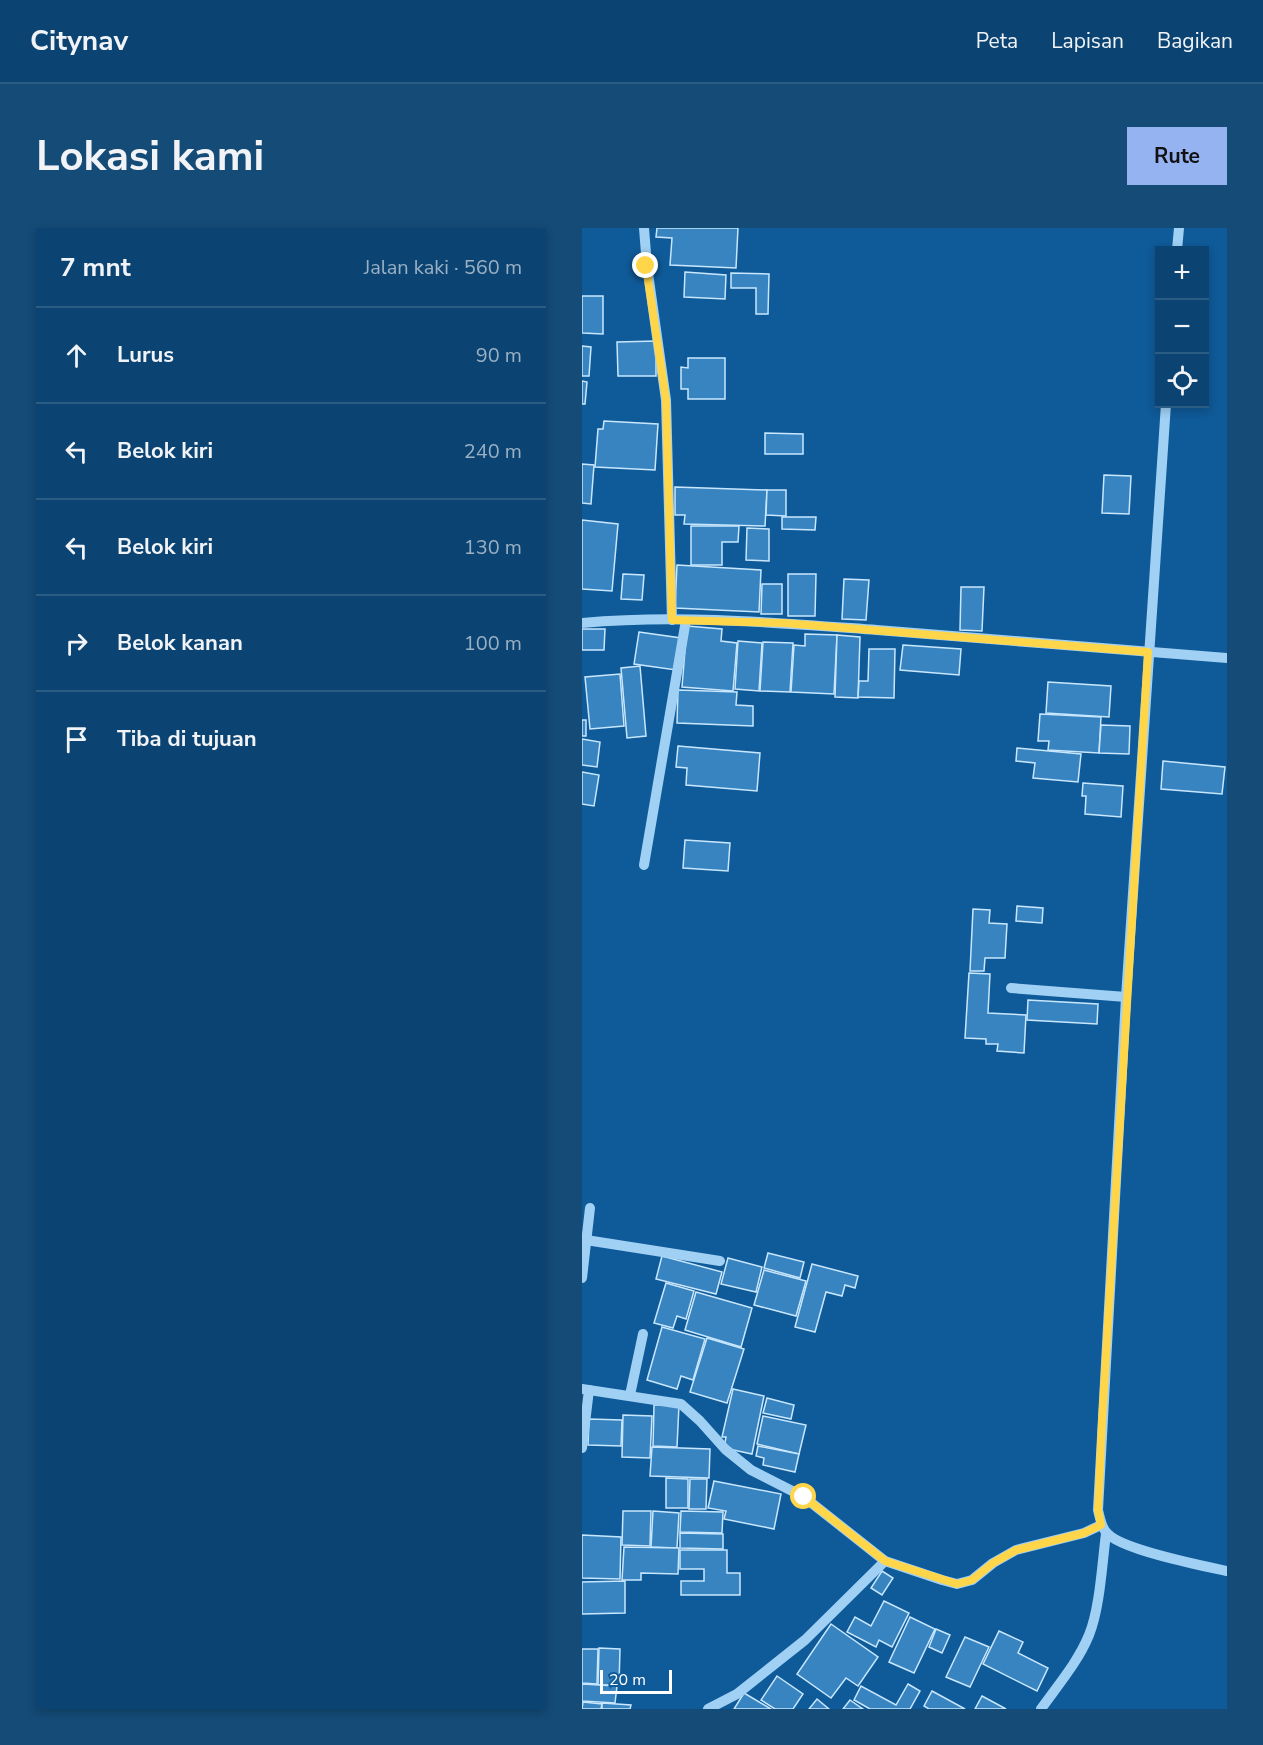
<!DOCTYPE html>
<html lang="id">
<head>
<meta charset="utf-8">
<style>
  body { margin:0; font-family:"Nunito Sans",sans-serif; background:#144b77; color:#f1f3f6 }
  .controls { position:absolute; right:18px; top:18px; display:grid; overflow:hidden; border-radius:0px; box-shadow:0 3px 9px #0003 }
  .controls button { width:54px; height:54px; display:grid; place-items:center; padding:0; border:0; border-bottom:2px solid #2b5c84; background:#0b4472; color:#f1f3f6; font:30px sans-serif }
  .scale { position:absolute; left:18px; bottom:15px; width:72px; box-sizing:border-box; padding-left:6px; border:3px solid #fff; border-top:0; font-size:16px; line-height:21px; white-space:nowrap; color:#fff; -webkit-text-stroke:4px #0f5a98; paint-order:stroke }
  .stop { position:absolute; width:18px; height:18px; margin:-14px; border:4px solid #ffd54a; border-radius:50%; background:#fff }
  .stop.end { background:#ffd54a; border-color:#fff; box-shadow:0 2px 6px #0008 }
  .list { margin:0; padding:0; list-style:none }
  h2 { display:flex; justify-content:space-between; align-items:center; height:78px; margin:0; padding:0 24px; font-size:26px }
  h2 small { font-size:20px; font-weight:400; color:#9ab0c4 }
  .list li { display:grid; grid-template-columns:39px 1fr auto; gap:18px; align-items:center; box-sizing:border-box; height:96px; padding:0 24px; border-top:2px solid #2b5c84 }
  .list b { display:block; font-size:22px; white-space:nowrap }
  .list em { font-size:20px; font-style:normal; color:#9ab0c4 }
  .icon { flex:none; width:33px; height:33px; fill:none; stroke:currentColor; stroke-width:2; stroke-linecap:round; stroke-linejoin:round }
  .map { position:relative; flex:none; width:645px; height:1481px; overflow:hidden; border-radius:0px }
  header { display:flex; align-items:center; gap:36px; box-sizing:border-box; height:84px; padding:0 30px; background:#0b4472; border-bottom:2px solid #2b5c84 }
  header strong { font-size:28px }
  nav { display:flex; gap:33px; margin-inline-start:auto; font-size:21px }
  .intro { display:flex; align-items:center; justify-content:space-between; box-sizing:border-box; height:144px; padding:0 36px }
  h1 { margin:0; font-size:42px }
  .button { padding:15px 27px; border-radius:0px; background:#95b2f1; color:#111; font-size:21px; font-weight:700 }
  main { display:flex; gap:36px; padding:0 36px }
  aside { flex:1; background:#0b4472; border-radius:0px; box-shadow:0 3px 9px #0003 }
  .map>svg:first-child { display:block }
  .building { fill:#3884c0; stroke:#c8e7fe; stroke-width:1.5 }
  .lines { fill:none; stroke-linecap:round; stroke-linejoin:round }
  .minor { stroke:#a0d0f4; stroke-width:10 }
  .route { stroke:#ffd54a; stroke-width:8 }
</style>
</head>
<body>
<header>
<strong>Citynav</strong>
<nav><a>Peta</a><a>Lapisan</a><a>Bagikan</a></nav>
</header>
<div class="intro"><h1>Lokasi kami</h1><a class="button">Rute</a></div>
<main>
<aside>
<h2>7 mnt<small>Jalan kaki · 560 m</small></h2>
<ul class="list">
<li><svg class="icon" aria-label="ahead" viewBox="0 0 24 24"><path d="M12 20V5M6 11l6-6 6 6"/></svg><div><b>Lurus</b></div><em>90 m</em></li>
<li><svg class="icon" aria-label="left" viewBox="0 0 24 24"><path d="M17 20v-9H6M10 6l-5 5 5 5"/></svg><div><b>Belok kiri</b></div><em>240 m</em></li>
<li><svg class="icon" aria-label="left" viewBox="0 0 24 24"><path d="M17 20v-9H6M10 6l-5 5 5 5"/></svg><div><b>Belok kiri</b></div><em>130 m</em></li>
<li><svg class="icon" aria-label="right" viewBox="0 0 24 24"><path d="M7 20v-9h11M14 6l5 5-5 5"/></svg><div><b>Belok kanan</b></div><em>100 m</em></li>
<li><svg class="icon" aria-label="arrive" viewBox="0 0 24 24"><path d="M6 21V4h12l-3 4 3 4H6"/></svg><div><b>Tiba di tujuan</b></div></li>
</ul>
</aside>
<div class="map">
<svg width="645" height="1481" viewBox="0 0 645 1481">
  <rect width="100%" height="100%" fill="#0f5a98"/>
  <g class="building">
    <path d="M 75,0 L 156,0 L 154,40 L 88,37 L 90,10 L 74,9 Z"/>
    <path d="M 103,44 L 144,47 L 143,71 L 102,69 Z"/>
    <path d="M 149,45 L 187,46 L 186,86 L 174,86 L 174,60 L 149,60 Z"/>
    <path d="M 0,68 L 21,68 L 21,106 L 0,105 Z"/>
    <path d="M 74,113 L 74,148 L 36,148 L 35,114 Z"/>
    <path d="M 0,118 L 9,119 L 7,148 L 0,148 Z"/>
    <path d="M 106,130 L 143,130 L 143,171 L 106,171 L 106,161 L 99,161 L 99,139 L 106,140 Z"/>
    <path d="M 0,153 L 5,154 L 3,176 L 0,176 Z"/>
    <path d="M 22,193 L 76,196 L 73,242 L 13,239 L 16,201 L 21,201 Z"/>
    <path d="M 183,205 L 221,206 L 221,226 L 183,226 Z"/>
    <path d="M 0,236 L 12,237 L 9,276 L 0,275 Z"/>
    <path d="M 522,247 L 549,248 L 547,286 L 520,285 Z"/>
    <path d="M 93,259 L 185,262 L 183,298 L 102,296 L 103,287 L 93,287 Z"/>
    <path d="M 185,262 L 204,262 L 204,288 L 184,287 Z"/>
    <path d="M 200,289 L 234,289 L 233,302 L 200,301 Z"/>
    <path d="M 0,292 L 36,296 L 30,363 L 0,361 Z"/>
    <path d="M 109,298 L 157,298 L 156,314 L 140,314 L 140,337 L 109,337 Z"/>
    <path d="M 165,300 L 187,301 L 187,333 L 164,332 Z"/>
    <path d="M 95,337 L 179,342 L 177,384 L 93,380 Z"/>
    <path d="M 41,346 L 62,347 L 60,372 L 39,371 Z"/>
    <path d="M 206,346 L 234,346 L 233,388 L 206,388 Z"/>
    <path d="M 262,351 L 287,352 L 284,392 L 260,391 Z"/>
    <path d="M 180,356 L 200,356 L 200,386 L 179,386 Z"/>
    <path d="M 379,359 L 402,359 L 400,403 L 378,402 Z"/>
    <path d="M 105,398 L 140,401 L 139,413 L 155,415 L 151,463 L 100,459 Z"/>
    <path d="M 0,401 L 23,401 L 22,422 L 0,422 Z"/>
    <path d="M 57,404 L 99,410 L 94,442 L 52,436 Z"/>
    <path d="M 223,406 L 255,407 L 252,466 L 209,464 L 212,417 L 223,418 Z"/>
    <path d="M 255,407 L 278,409 L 276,470 L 253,469 Z"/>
    <path d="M 156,413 L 180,415 L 177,463 L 153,461 Z"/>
    <path d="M 181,414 L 211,415 L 208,464 L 178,463 Z"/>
    <path d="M 321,417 L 379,421 L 377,447 L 318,442 Z"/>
    <path d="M 287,421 L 313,421 L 312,470 L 276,469 L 277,453 L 286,453 Z"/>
    <path d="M 58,438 L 64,508 L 45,510 L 39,440 Z"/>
    <path d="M 38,446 L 42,498 L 8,501 L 3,449 Z"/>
    <path d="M 466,454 L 529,458 L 527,489 L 464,485 Z"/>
    <path d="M 96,462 L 155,464 L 154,477 L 171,478 L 171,498 L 95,495 Z"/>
    <path d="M 458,486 L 519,489 L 517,525 L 466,522 L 467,513 L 456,513 Z"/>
    <rect x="0" y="492" width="4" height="16"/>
    <path d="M 519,497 L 548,498 L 547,526 L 517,525 Z"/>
    <path d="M 0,511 L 18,514 L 15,539 L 0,537 Z"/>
    <path d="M 96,518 L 178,525 L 175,563 L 104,557 L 105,540 L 94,539 Z"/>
    <path d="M 435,520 L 499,526 L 496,554 L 451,550 L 453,535 L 434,533 Z"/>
    <path d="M 581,533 L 643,539 L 640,566 L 579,561 Z"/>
    <path d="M 0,544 L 17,547 L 12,578 L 0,576 Z"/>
    <path d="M 501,555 L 541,558 L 539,589 L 503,586 L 504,568 L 500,568 Z"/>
    <path d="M 103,612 L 148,615 L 146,643 L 101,640 Z"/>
    <path d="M 435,678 L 461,680 L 460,695 L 434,693 Z"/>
    <path d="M 391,681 L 408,682 L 407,695 L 425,696 L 423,730 L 403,730 L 402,743 L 388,743 Z"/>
    <path d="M 387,745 L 408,746 L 406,785 L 444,787 L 442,825 L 415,823 L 416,816 L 404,816 L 404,811 L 383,810 Z"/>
    <path d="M 446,772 L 516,776 L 515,796 L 445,792 Z"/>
    <path d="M 186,1025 L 222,1034 L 218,1050 L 182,1040 Z"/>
    <path d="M 80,1028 L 140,1044 L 134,1066 L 74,1051 Z"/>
    <path d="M 146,1030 L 180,1039 L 174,1064 L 139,1056 Z"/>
    <path d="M 230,1036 L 276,1048 L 273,1060 L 263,1057 L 260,1068 L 244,1064 L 233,1104 L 213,1099 Z"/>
    <path d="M 182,1042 L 224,1053 L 214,1088 L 172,1077 Z"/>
    <path d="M 84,1055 L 112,1063 L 104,1091 L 95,1088 L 91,1100 L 72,1095 Z"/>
    <path d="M 114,1064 L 170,1080 L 159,1119 L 103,1102 Z"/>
    <path d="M 80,1099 L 123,1111 L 111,1152 L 99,1148 L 95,1161 L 65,1152 Z"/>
    <path d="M 125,1110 L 162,1121 L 145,1175 L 108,1164 Z"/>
    <path d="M 151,1161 L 182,1168 L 170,1226 L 142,1220 L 144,1209 L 140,1209 Z"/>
    <path d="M 185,1170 L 212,1177 L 209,1191 L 181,1185 Z"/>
    <path d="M 72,1177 L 97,1177 L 95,1219 L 71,1218 Z"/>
    <path d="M 41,1187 L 70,1188 L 68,1230 L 40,1229 Z"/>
    <path d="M 181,1188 L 224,1197 L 217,1226 L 175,1216 Z"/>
    <path d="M 7,1191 L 40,1192 L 39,1218 L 6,1217 Z"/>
    <path d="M 176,1218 L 217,1226 L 213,1244 L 181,1237 L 182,1230 L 174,1228 Z"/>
    <path d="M 70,1219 L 128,1221 L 127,1250 L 68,1248 Z"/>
    <path d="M 84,1250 L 106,1251 L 106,1280 L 84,1280 Z"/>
    <path d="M 108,1251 L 125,1251 L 124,1281 L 107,1281 Z"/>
    <path d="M 132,1253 L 199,1266 L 192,1301 L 142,1291 L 144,1283 L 126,1280 Z"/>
    <path d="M 41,1283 L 69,1283 L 68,1318 L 40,1317 Z"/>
    <path d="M 71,1283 L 97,1285 L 95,1320 L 69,1319 Z"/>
    <path d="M 99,1283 L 141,1284 L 140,1305 L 98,1304 Z"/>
    <path d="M 98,1305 L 141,1306 L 141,1321 L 98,1320 Z"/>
    <path d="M 0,1307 L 39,1309 L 38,1351 L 0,1350 Z"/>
    <path d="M 42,1319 L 97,1320 L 96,1346 L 59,1345 L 59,1352 L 40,1352 Z"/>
    <path d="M 98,1322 L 145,1322 L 145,1345 L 158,1345 L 158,1367 L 99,1367 L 99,1353 L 122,1353 L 122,1341 L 98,1341 Z"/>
    <path d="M 300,1343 L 311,1350 L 300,1367 L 289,1360 Z"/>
    <path d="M 43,1353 L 43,1385 L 0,1386 L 0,1354 Z"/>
    <path d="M 302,1373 L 327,1385 L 310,1419 L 297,1412 L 294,1419 L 265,1404 L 273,1389 L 289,1398 Z"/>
    <path d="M 328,1389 L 353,1401 L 332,1445 L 307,1434 Z"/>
    <path d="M 249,1396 L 296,1429 L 276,1458 L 264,1450 L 249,1470 L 215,1446 Z"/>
    <path d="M 354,1401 L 368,1407 L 360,1425 L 347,1419 Z"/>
    <path d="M 417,1403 L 441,1414 L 436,1425 L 466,1440 L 455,1463 L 401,1436 Z"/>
    <path d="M 383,1409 L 407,1419 L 388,1459 L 364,1449 Z"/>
    <path d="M 17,1420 L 38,1421 L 37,1457 L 16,1457 Z"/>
    <path d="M 0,1421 L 16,1421 L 15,1456 L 0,1455 Z"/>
    <path d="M 195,1448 L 221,1466 L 211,1481 L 193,1481 L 179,1472 Z"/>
    <path d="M 0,1456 L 35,1458 L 33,1475 L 0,1473 Z"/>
    <path d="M 326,1456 L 338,1463 L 328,1481 L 288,1481 L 272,1472 L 279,1458 L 314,1477 Z"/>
    <path d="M 350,1463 L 383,1481 L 347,1481 L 342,1478 Z"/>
    <path d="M 162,1465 L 189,1481 L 152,1481 Z"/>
    <path d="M 400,1468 L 424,1481 L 393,1481 Z"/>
    <path d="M 235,1471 L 247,1481 L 227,1481 Z"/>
    <path d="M 268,1472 L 281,1481 L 261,1481 Z"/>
    <path d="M 1,1474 L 20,1476 L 19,1481 L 0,1481 Z"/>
    <path d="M 20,1475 L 49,1477 L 48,1481 L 20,1481 Z"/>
  </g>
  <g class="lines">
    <g class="minor">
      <path d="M 62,0 L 65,38 L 84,172 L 90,392"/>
      <path d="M 595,22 L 597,0"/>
      <path d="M 584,176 L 544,769 L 516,1282 C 518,1290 519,1298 524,1304 C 536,1321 621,1338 645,1343"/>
      <path d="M 0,395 C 98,386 198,395 295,402 C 412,411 528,421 645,430"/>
      <path d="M 62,637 L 104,392"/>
      <path d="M 429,760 L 544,769"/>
      <path d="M 4,1012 L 138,1033"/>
      <path d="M 0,1050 L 8,980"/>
      <path d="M 0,1161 L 99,1176 L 118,1193 L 143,1221 L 169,1242 L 222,1269 L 303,1333 L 360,1352 L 375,1356 L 390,1352 L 411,1335 L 434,1322 L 502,1305 L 519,1297"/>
      <path d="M 48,1167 L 61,1106"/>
      <path d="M 0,1220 L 7,1162"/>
      <path d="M 126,1481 L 155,1466 L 223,1412 L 303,1333"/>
      <path d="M 459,1481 C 476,1457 496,1434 507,1407 C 518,1380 520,1336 524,1306"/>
    </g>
  </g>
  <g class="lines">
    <path class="route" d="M 64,38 L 84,172 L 90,392 L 202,395 L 566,424 L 520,1194 L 516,1282 L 519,1297 L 502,1305 L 434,1322 L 411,1335 L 390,1352 L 375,1356 L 303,1333 L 222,1269"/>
  </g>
</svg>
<div class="controls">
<button>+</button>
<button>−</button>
<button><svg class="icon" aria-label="locate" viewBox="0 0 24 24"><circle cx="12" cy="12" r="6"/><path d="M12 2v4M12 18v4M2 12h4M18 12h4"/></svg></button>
</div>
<div class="scale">20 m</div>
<div class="stop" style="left:222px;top:1269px"></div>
<div class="stop end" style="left:64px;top:38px"></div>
</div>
</main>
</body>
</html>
